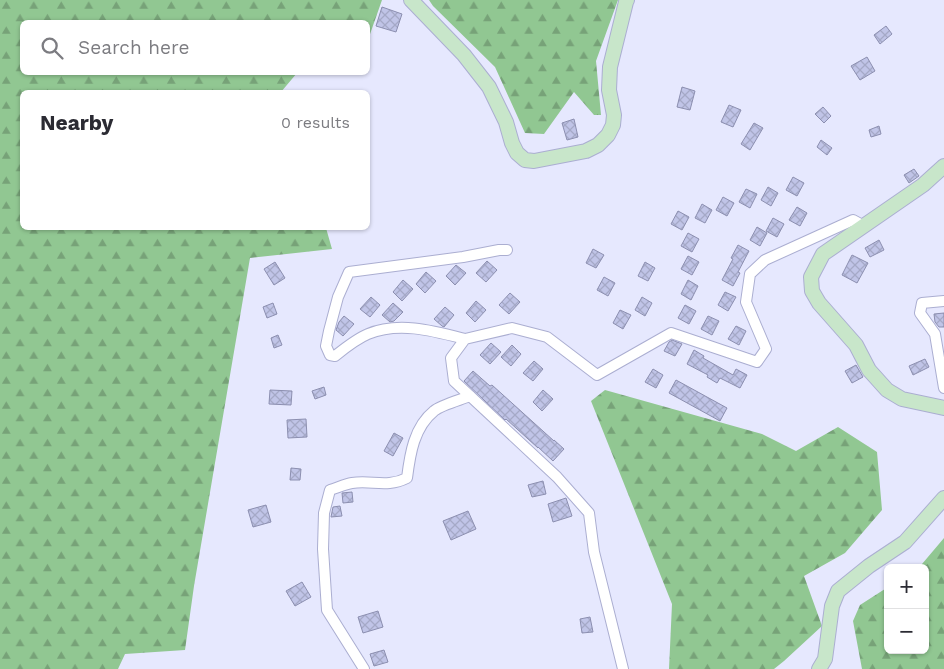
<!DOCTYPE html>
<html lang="en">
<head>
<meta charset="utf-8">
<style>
  body { margin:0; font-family:"Work Sans",sans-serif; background:#f7f7f7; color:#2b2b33 }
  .controls { position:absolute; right:15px; bottom:15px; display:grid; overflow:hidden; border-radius:8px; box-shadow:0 1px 4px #0004 }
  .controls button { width:45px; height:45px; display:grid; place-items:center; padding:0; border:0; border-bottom:1px solid #e1e1e2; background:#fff; color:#2b2b33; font:25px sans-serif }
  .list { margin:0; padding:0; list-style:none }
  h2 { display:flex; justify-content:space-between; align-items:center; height:65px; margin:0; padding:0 20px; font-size:21px }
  h2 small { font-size:16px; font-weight:400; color:#7c7c81 }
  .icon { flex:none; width:28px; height:28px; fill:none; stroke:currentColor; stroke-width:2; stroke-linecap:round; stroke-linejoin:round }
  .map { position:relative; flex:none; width:944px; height:669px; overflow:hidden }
  .search { position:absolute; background:#fff; box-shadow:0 1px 4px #0004; left:20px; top:20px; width:350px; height:55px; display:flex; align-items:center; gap:12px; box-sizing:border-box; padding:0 18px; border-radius:8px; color:#7c7c81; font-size:19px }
  .panel { position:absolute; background:#fff; box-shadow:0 1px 4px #0004; left:20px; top:90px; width:350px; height:140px; border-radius:8px }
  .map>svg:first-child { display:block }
  .forest { fill:url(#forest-firs) }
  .building { fill:url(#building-cross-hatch); stroke:#8c8fb0 }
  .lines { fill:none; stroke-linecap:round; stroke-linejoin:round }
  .street-casing { stroke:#abaed1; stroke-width:12 }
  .secondary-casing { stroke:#abaed1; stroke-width:16 }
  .street { stroke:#fff; stroke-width:10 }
  .secondary { stroke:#c8e6ca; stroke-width:14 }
</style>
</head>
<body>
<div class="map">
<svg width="944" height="669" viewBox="0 0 944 669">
  <defs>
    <pattern id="forest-firs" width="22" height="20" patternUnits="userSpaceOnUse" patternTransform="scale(1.25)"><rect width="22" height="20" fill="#91c792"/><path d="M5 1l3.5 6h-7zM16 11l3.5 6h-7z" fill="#77a278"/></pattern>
    <pattern id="building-cross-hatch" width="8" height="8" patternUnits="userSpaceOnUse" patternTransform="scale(1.25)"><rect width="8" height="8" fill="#c0c4e7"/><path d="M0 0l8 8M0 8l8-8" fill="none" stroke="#a5a9c7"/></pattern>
  </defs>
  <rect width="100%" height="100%" fill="#e6e8fe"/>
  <g class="forest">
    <path d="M 0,0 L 382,0 L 369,37 L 368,37 L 368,22 L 22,22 L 22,72 L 297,73 L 281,92 L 22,92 L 22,228 L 326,228 L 332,249 L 250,258 L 194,586 L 185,650 L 125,654 L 118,669 L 0,669 Z"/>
    <path d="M 429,0 L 618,0 L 596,61 L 601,115 L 594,115 L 574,92 L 544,134 L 525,133 L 495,67 L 433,6 Z"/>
    <path d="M 605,390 L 762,434 L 796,451 L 838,427 L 877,452 L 882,510 L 845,553 L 804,576 L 822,626 L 784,661 L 774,669 L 669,669 L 672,604 L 591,401 Z"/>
    <path d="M 944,538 L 944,669 L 862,669 L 853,621 L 860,605 L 888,587 L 888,650 L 925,650 L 925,568 L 917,568 L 922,564 Z"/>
  </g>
  <g class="building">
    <path d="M 382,7 L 402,14 L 396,32 L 376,26 Z"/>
    <path d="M 886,26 L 892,34 L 880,44 L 874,35 Z"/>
    <path d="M 867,57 L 875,71 L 860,80 L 851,66 Z"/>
    <path d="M 682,87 L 695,91 L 690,110 L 677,107 Z"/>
    <path d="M 729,105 L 741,110 L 733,127 L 721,122 Z"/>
    <path d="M 823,107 L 831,116 L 824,123 L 815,114 Z"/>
    <path d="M 574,119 L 578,137 L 567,140 L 562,123 Z"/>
    <path d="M 754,123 L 763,128 L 750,150 L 741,144 Z"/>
    <path d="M 879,126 L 881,134 L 871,137 L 869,130 Z"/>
    <path d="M 821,140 L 832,148 L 827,155 L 817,147 Z"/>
    <path d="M 914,169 L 919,176 L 909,183 L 904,175 Z"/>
    <path d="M 793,177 L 804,183 L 797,196 L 786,190 Z"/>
    <path d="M 768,187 L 778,193 L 771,206 L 761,200 Z"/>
    <path d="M 746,189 L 757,194 L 750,208 L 739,202 Z"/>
    <path d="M 723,197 L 734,203 L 727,216 L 716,210 Z"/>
    <path d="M 702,204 L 712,210 L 705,223 L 695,218 Z"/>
    <path d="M 797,207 L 807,213 L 800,226 L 789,220 Z"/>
    <path d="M 678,211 L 689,217 L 682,230 L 671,224 Z"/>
    <path d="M 773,218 L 784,224 L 777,237 L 766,231 Z"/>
    <path d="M 757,227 L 767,233 L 760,246 L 750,240 Z"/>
    <path d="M 688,233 L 699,239 L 692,252 L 681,246 Z"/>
    <path d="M 879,240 L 884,250 L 870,257 L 865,248 Z"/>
    <path d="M 738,245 L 749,251 L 738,272 L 740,273 L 733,286 L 722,280 L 733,259 L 731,258 Z"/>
    <path d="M 593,249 L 604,255 L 596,268 L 586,263 Z"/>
    <path d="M 852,255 L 868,263 L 857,283 L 842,275 Z"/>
    <path d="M 688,256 L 699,262 L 692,275 L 681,269 Z"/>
    <path d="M 487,261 L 497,270 L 486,282 L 476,273 Z"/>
    <path d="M 275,262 L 285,278 L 274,285 L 264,269 Z"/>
    <path d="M 645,262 L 655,268 L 648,281 L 638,276 Z"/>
    <path d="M 456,265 L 466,273 L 455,285 L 446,276 Z"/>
    <path d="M 426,272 L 436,281 L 425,293 L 416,284 Z"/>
    <path d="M 604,277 L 615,283 L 608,296 L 597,290 Z"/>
    <path d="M 403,280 L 413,289 L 402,301 L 393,292 Z"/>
    <path d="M 688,280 L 698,286 L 691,300 L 681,294 Z"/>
    <path d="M 725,292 L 736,297 L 728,311 L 718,305 Z"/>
    <path d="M 510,293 L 520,302 L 509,314 L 499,305 Z"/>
    <path d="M 371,297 L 380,305 L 370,317 L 360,309 Z"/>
    <path d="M 642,297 L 652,303 L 645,316 L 635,310 Z"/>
    <path d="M 476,301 L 486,310 L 475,322 L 466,313 Z"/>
    <path d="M 273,303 L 277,314 L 267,318 L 263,307 Z"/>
    <path d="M 393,303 L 403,312 L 394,321 L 390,322 L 382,315 Z"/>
    <path d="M 685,305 L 696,311 L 689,324 L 678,318 Z"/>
    <path d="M 445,307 L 454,315 L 444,327 L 442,326 L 434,319 Z"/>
    <path d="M 620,310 L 631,315 L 623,329 L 613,323 Z"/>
    <path d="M 944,313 L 944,327 L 939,327 L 935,322 L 934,314 Z"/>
    <path d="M 344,316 L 354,324 L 343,336 L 336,330 L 339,322 Z"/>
    <path d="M 708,316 L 719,321 L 712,335 L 701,329 Z"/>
    <path d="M 736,326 L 746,331 L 739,345 L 728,339 Z"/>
    <path d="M 278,335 L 282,345 L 274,348 L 271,338 Z"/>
    <path d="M 672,340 L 682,344 L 675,356 L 664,351 L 669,342 Z"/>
    <path d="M 491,343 L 501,352 L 490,364 L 480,355 Z"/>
    <path d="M 512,345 L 521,354 L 511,366 L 501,357 Z"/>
    <path d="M 694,350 L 704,356 L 703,358 L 733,375 L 736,369 L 747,375 L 740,388 L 720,378 L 717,383 L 707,377 L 708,375 L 687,364 Z"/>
    <path d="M 925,359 L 929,367 L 913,375 L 909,366 Z"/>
    <path d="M 534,361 L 543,369 L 533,381 L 523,373 Z"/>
    <path d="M 856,365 L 863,377 L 852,383 L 845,371 Z"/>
    <path d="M 653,369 L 663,375 L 656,388 L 645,382 Z"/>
    <path d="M 473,371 L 490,386 L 492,385 L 554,441 L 554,440 L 564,449 L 553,461 L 538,447 L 538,448 L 506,419 L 505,420 L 464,381 Z"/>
    <path d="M 676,380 L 727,408 L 720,421 L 669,393 Z"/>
    <path d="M 324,387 L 326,395 L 315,399 L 312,391 Z"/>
    <path d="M 270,390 L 292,391 L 291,405 L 269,404 Z"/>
    <path d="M 543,390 L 553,399 L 542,411 L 533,402 Z"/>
    <path d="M 306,419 L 307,437 L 288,438 L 287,420 Z"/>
    <path d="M 394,433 L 403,438 L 393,456 L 384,451 Z"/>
    <path d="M 291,468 L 301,469 L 300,480 L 290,480 Z"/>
    <path d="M 543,481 L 546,494 L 532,497 L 528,485 Z"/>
    <path d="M 352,492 L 353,502 L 343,503 L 342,493 Z"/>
    <path d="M 566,498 L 572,516 L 553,522 L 548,504 Z"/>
    <path d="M 266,505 L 271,522 L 253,527 L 248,510 Z"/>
    <path d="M 340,506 L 342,516 L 331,517 L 333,507 Z"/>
    <path d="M 468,511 L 476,529 L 451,540 L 443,521 Z"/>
    <path d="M 302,582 L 311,597 L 295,606 L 286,591 Z"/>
    <path d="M 378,611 L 383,627 L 363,633 L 358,617 Z"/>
    <path d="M 590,617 L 593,632 L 582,633 L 580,619 Z"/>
    <path d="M 384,650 L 388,662 L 374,666 L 370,654 Z"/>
  </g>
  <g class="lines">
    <g class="street-casing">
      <g id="street">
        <path d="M 944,301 L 922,303 L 920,313 L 935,334 L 944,388"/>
        <path d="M 465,339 C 434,331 399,321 368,334 C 356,339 345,348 335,356 L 330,355 L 326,346 L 329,331 L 338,297 L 349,272 L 463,257 L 499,250 L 507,250"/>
        <path d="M 364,669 L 327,610 L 323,549 L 324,513 L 330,490 C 337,488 345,484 352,483 C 372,480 387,488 407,478 C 410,454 414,427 434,411 C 441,405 460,400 470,396"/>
        <path d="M 623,669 L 594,552 L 589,513 L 557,477 L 454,381 L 451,358 L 465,339 L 512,328 L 547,337 L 597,375 L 671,333 L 757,362 L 766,349 L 746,302 L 750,274 L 765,260 L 853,220 L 864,226"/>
      </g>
    </g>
    <g class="secondary-casing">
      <g id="secondary">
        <path d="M 411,0 L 464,55 L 489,87 L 506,122 L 512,143 L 517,153 L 525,160 L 534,161 L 586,151 L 598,145 L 608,135 L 613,125 L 614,115 L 609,90 L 610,67 L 626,2 L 627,0"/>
        <path d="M 944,166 L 923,185 L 823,254 L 811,277 L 812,291 L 819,303 L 856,345 L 869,370 L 887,390 L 902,399 L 944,408"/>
        <path d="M 819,669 L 825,659 L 832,606 L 838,591 L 869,566 L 905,542 L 944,498"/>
      </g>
    </g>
    <use href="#street" class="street"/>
    <use href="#secondary" class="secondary"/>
  </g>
</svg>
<div class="controls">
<button>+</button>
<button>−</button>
</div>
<div class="search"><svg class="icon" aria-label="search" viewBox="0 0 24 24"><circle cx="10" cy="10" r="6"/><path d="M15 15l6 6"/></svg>Search here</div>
<section class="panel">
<h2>Nearby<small>0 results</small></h2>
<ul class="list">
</ul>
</section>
</div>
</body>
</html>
